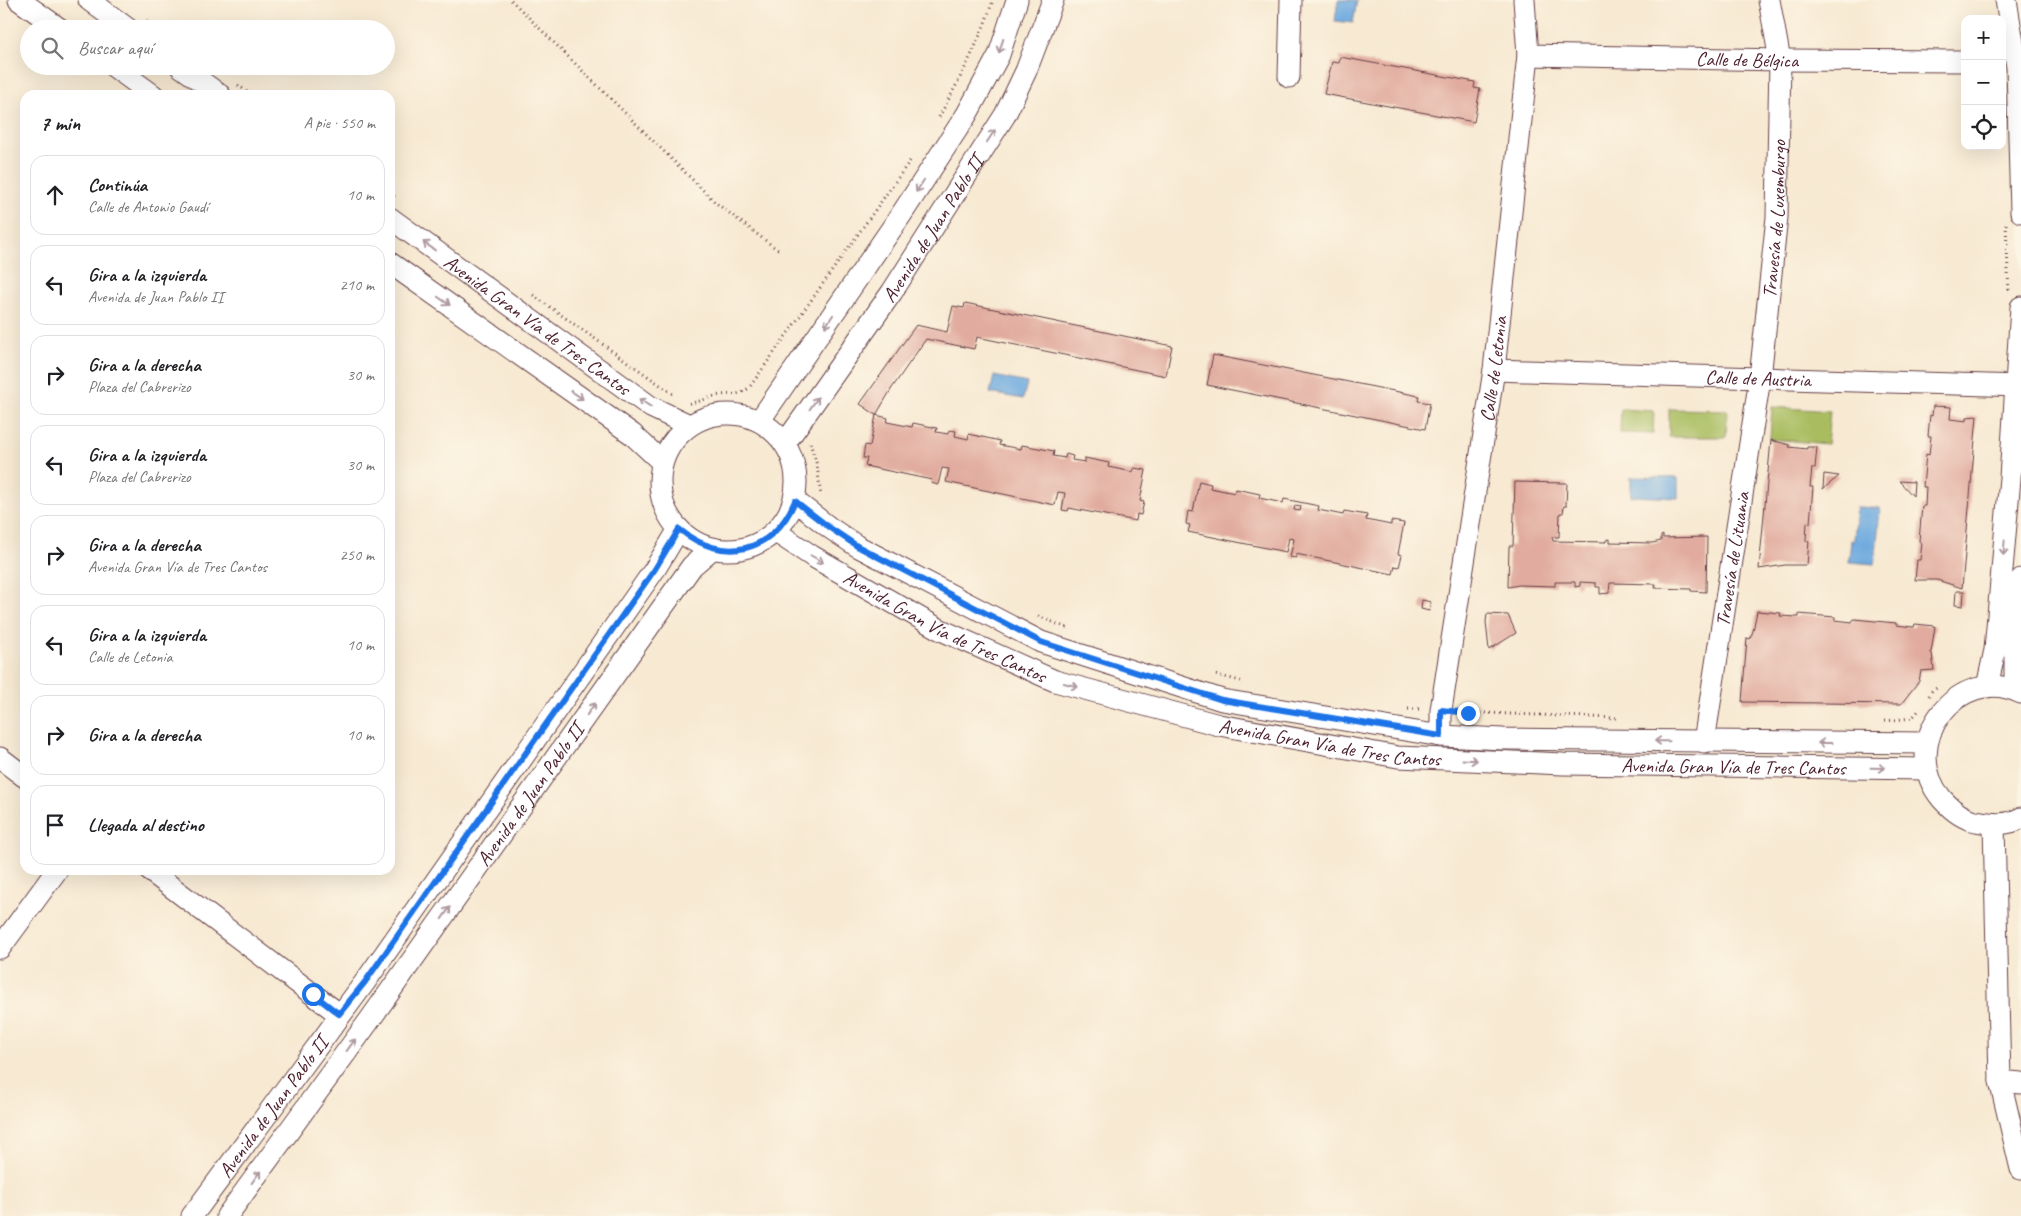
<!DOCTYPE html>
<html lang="es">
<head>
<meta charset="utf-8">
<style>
  body { margin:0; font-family:Caveat,sans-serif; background:#f2f2f2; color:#202124 }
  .controls { position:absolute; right:15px; top:15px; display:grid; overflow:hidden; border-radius:10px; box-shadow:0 5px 20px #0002 }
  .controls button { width:45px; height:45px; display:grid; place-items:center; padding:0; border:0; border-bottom:1px solid #e0e0e0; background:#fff; color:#202124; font:25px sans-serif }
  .stop { position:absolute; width:15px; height:15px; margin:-11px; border:4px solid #1a73e8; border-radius:50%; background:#fff }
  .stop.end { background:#1a73e8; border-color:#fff; box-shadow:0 1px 5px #0008 }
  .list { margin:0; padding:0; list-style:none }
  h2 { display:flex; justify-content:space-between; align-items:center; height:65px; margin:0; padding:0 20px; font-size:21px }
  h2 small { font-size:16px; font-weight:400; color:#757577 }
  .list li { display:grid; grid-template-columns:32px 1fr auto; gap:15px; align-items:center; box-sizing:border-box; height:80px; margin:0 10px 10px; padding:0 10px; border:1px solid #e0e0e0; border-radius:15px }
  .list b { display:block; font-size:19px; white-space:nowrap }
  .list p { margin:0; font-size:16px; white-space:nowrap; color:#757577 }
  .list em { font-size:16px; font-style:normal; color:#757577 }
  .icon { flex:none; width:28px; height:28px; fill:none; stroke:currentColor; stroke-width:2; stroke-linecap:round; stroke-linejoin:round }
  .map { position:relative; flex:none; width:2021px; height:1216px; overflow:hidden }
  .search { position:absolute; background:#fff; box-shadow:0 5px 20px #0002; left:20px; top:20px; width:375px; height:55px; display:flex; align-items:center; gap:12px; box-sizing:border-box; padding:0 18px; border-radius:28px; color:#757577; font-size:19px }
  .panel { position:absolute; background:#fff; box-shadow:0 5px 20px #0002; left:20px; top:90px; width:375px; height:785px; border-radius:15px }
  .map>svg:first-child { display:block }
  .green { fill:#a9bd61; stroke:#7a6e46 }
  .water { fill:#6eaadf; stroke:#5c6485 }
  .building { fill:#e1ac9f; fill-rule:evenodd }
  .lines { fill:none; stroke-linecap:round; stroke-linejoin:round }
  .minor-casing { stroke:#643d44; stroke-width:23 }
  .path { stroke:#643d44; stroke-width:3; stroke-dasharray:1 4; stroke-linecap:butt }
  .minor { stroke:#fff; stroke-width:21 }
  .oneway { stroke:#ae9aa0 }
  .route { stroke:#1a73e8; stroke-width:6 }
  .labels { text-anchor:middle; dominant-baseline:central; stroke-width:4; stroke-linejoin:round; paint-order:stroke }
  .street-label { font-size:20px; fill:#4a1f2b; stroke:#fcf5e5 }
</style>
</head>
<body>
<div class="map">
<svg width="2021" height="1216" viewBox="0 0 2021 1216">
  <rect width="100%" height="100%" fill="#fcf5e5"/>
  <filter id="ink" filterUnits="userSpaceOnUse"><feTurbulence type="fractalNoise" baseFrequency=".02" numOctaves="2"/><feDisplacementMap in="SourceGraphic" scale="10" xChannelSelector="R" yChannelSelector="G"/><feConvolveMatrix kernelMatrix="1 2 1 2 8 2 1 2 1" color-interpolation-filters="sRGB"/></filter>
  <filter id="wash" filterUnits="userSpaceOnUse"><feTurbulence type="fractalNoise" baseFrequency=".0096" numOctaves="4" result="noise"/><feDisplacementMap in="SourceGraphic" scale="20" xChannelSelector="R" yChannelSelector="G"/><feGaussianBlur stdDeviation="1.12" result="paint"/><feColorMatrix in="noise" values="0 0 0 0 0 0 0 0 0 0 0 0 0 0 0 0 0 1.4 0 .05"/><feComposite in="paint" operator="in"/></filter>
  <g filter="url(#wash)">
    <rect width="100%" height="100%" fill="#f7e9d2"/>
    <g class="green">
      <path d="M 1772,407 L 1830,411 L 1827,444 L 1770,439 Z"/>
      <path d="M 1621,409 L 1654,411 L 1653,434 L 1620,433 Z"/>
      <path d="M 1669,409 L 1727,410 L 1726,437 L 1669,437 Z"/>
    </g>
    <g class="water">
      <path d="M 1338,0 L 1357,0 L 1353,23 L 1335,21 Z"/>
      <path d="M 994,376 L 1027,383 L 1023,399 L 990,393 Z"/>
      <path d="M 1631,477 L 1678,478 L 1678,498 L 1631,496 Z"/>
      <path d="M 1857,507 L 1880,508 L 1875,564 L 1849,562 L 1851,540 L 1854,540 Z"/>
    </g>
    <g id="blocks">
      <g class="building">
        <path d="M 1340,57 L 1475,82 L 1474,88 L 1480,89 L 1474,122 L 1324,94 L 1332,62 L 1339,63 Z"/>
        <path d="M 965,303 L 1172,346 L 1166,376 L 977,337 L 974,349 L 926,339 L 892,388 L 876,415 L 860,404 L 916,325 L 947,332 L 953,306 L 964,308 Z"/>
        <path d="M 1213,355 L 1419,396 L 1418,401 L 1430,403 L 1425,429 L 1207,385 Z"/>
        <path d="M 1933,406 L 1951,407 L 1950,419 L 1967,421 L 1967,417 L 1977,416 L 1962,588 L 1937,580 L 1915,580 L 1917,560 L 1920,560 L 1922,543 L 1919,541 L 1922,506 L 1925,506 L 1926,487 L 1923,487 L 1926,454 L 1929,455 L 1931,436 L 1928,436 L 1930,415 L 1932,416 Z"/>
        <path d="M 876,415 L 888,418 L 887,422 L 912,427 L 913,423 L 937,428 L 936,432 L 948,434 L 949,430 L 956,431 L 955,436 L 968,439 L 969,434 L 1000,441 L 999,445 L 1021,449 L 1022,445 L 1054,451 L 1053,456 L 1065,458 L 1066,454 L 1073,456 L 1072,460 L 1085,462 L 1085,458 L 1109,463 L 1108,467 L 1133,472 L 1134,468 L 1146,470 L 1140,501 L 1144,502 L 1141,515 L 1137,514 L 1136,521 L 1069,508 L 1068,511 L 1062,510 L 1065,493 L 1058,492 L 1055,505 L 946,482 L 949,469 L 942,468 L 938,485 L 931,483 L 932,480 L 865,466 L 867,458 L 863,458 L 865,445 L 870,446 Z"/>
        <path d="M 1771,440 L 1790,445 L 1789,447 L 1807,449 L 1807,447 L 1817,447 L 1815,468 L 1812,468 L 1810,487 L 1813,487 L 1810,523 L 1807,522 L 1806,539 L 1806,541 L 1809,541 L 1807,565 L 1785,565 L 1759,569 Z"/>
        <path d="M 1824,474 L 1839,476 L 1823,489 Z"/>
        <path d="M 1199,481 L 1211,484 L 1210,488 L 1235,493 L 1236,489 L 1260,494 L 1259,498 L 1283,503 L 1284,499 L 1319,506 L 1318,510 L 1343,515 L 1344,511 L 1367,515 L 1366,520 L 1391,525 L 1391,521 L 1404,523 L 1398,554 L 1402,555 L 1399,567 L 1395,566 L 1393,574 L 1296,554 L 1296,558 L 1290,557 L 1294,539 L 1289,538 L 1286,552 L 1188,532 L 1190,525 L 1186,524 L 1188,511 L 1193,512 ZM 1295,505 L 1301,506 L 1300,511 L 1294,510 Z"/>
        <path d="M 1899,481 L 1914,482 L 1913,496 Z"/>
        <path d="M 1515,482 L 1567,483 L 1566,506 L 1564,506 L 1563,513 L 1560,513 L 1559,537 L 1552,537 L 1553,541 L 1606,542 L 1606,540 L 1610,539 L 1610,542 L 1652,543 L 1661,541 L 1661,536 L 1663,535 L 1663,538 L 1707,537 L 1706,592 L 1691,591 L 1691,589 L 1655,588 L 1656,584 L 1610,583 L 1609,593 L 1600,594 L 1600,587 L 1596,587 L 1596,583 L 1580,582 L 1580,586 L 1575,587 L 1575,582 L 1555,582 L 1555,586 L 1519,585 L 1508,587 L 1509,546 L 1513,546 Z"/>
        <path d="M 1956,591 L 1964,591 L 1963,606 L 1955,605 Z"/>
        <path d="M 1422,600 L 1431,602 L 1429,611 L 1421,609 Z"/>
        <path d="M 1757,611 L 1781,613 L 1780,616 L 1797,617 L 1799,617 L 1799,614 L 1835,617 L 1835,620 L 1852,622 L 1854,619 L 1896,623 L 1896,625 L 1913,627 L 1914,627 L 1915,624 L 1935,626 L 1931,653 L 1932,653 L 1934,670 L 1921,671 L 1919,681 L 1901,704 L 1742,702 L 1747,638 L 1750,639 L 1753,631 Z"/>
        <path d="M 1487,614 L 1508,615 L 1516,633 L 1489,650 L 1486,622 Z"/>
      </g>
    </g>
  </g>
  <g filter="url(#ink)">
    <use href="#blocks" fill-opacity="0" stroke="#643d44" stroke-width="1"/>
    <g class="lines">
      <g class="minor-casing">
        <g id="minor">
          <path d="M 19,0 L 60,29"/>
          <path d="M 89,0 L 128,29"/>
          <path d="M 2006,0 L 2017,67 L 2021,212"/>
          <path id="s1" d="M 1528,55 L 1780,60 L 1965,61"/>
          <path d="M 113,66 L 153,95"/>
          <path d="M 180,66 L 220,95"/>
          <path d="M 1289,77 L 1291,0"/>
          <path id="s2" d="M 390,218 L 651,407 L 689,425"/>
          <path d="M 390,263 L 632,434 L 662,462"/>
          <path id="s3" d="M 1494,370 L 2021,386"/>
          <circle cx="728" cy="482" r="68"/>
          <path d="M 760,420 L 901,215 L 967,114 L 999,55 L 1017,0"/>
          <path id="s4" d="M 786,442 L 892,292 L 1005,115 L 1026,71 L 1053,0"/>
          <path d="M 795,501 L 830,528 L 857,546 L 1041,642 L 1222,700 L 1441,736 L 1503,739 L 1926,743"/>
          <path id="s5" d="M 776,532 L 812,556 L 939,629 L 1055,681 L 1219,725 L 1398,757 L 1563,764 L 1926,769"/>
          <path d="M 1987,687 L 1995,650 L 2010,478 L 2021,307"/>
          <path d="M 2015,690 L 2015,650 L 2021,579"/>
          <path d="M 2021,693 C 1958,662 1896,745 1942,799 C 1951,809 1963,819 1976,821 C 1991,824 2007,826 2021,818"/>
          <path id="s6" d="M 1441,736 L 1441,710 L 1494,370 L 1528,55 L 1524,0"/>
          <path id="s7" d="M 1704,742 L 1760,378 L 1777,217 L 1780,60 L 1769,0"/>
          <path d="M 0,758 L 25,777"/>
          <path d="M 1994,824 L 2000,1081 L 2021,1169"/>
          <path d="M 149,870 L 339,1014"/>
          <path d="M 0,948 L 57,870"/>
          <path d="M 2000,1081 L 2021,1083"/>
          <path id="s8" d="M 192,1216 L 365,982 L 655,569 L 679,529"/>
          <path id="s9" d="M 227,1216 L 369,1021 L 692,566 L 713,548"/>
        </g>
      </g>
      <g class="path">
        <path d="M 511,0 L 716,203 L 778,250"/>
        <path d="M 146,21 L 158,29"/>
        <path d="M 238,85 L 251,95"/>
        <path d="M 939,117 C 960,79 980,41 993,0"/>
        <path d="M 390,193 L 397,199"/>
        <path d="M 2006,224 L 2009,293"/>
        <path d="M 533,295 L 673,394"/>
        <path d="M 689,403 C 702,402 710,396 721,395 C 735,393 735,397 749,388 L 912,158"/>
        <path d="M 810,443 L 817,465 L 821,496"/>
        <path d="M 1038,616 L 1067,628"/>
        <path d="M 1216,675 L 1241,681"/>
        <path d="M 1929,696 L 1932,691 L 1938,687"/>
        <path d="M 1408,709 L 1421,709"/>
        <path d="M 1460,712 L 1616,718"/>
        <path d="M 1885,721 L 1912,718 L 1920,709"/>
      </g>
      <use href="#minor" class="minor"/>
    </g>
    <defs><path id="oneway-shaft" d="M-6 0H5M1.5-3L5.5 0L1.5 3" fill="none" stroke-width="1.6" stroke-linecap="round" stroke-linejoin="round" transform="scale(1.25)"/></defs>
    <g class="oneway">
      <use href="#oneway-shaft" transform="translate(1001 46) rotate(108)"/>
      <use href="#oneway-shaft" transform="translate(991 136) rotate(-57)"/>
      <use href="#oneway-shaft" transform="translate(920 186) rotate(123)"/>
      <use href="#oneway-shaft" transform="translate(429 246) rotate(-144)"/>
      <use href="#oneway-shaft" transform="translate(444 301) rotate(35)"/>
      <use href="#oneway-shaft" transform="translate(829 321) rotate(124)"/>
      <use href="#oneway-shaft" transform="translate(577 395) rotate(35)"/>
      <use href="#oneway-shaft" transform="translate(645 403) rotate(-146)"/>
      <use href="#oneway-shaft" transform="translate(814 403) rotate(-55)"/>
      <use href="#oneway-shaft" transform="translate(2004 548) rotate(95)"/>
      <use href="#oneway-shaft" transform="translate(817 559) rotate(30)"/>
      <use href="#oneway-shaft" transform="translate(1071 685) rotate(15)"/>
      <use href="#oneway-shaft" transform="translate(591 709) rotate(-55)"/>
      <use href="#oneway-shaft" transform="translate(1662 741) rotate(-179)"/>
      <use href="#oneway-shaft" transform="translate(1825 743) rotate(-180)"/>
      <use href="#oneway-shaft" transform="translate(1470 760) rotate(3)"/>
      <use href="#oneway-shaft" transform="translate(1878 768) rotate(1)"/>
      <use href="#oneway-shaft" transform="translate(446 913) rotate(-55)"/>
      <use href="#oneway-shaft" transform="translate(351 1045) rotate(-54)"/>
      <use href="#oneway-shaft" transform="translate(256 1177) rotate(-54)"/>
    </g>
  </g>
  <g class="lines" filter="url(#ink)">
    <path class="route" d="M 313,994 L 339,1014 L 365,982 L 655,569 L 679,529 C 723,565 773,553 795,501 L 830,528 L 857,546 L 1041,642 L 1222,700 L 1441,736 L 1441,710 L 1468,713"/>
  </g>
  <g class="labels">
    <g class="street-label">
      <text stroke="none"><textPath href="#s1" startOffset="219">Calle de Bélgica</textPath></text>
      <text stroke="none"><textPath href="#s7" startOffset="528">Travesía de Luxemburgo</textPath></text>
      <text stroke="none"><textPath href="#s4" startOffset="259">Avenida de Juan Pablo II</textPath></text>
      <text stroke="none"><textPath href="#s2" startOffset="182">Avenida Gran Vía de Tres Cantos</textPath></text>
      <text stroke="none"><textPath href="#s6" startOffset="371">Calle de Letonia</textPath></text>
      <text stroke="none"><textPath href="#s3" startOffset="264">Calle de Austria</textPath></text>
      <text stroke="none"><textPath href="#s7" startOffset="185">Travesía de Lituania</textPath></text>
      <text stroke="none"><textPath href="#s5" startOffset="194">Avenida Gran Vía de Tres Cantos</textPath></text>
      <text stroke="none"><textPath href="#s5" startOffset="599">Avenida Gran Vía de Tres Cantos</textPath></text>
      <text stroke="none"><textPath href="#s5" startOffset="1004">Avenida Gran Vía de Tres Cantos</textPath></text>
      <text stroke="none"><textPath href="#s9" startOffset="519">Avenida de Juan Pablo II</textPath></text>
      <text stroke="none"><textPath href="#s8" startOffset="136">Avenida de Juan Pablo II</textPath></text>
    </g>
  </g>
</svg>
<div class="controls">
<button>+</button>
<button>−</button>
<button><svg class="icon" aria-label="locate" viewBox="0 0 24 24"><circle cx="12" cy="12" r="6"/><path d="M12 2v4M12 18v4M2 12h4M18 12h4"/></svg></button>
</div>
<div class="stop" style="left:313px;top:994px"></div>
<div class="stop end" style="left:1468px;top:713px"></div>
<div class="search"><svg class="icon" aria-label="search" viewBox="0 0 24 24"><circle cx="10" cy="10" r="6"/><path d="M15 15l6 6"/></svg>Buscar aquí</div>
<section class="panel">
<h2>7 min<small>A pie · 550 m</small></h2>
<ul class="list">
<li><svg class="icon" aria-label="ahead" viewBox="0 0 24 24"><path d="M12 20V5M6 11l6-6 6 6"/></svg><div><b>Continúa</b><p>Calle de Antonio Gaudí</p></div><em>10 m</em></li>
<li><svg class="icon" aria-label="left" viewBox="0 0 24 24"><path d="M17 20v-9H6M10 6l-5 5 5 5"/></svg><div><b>Gira a la izquierda</b><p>Avenida de Juan Pablo II</p></div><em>210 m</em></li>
<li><svg class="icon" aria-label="right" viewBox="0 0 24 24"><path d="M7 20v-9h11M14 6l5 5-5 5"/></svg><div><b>Gira a la derecha</b><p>Plaza del Cabrerizo</p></div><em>30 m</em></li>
<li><svg class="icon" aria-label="left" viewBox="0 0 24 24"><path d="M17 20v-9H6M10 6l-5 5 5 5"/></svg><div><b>Gira a la izquierda</b><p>Plaza del Cabrerizo</p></div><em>30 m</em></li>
<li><svg class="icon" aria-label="right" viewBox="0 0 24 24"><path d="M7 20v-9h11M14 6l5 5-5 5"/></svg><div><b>Gira a la derecha</b><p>Avenida Gran Vía de Tres Cantos</p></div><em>250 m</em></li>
<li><svg class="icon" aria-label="left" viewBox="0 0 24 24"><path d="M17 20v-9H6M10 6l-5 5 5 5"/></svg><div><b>Gira a la izquierda</b><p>Calle de Letonia</p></div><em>10 m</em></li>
<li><svg class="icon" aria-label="right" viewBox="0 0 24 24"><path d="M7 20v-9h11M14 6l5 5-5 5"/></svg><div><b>Gira a la derecha</b></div><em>10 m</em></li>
<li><svg class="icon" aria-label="arrive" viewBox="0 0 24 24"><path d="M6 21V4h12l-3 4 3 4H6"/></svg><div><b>Llegada al destino</b></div></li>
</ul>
</section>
</div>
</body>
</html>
